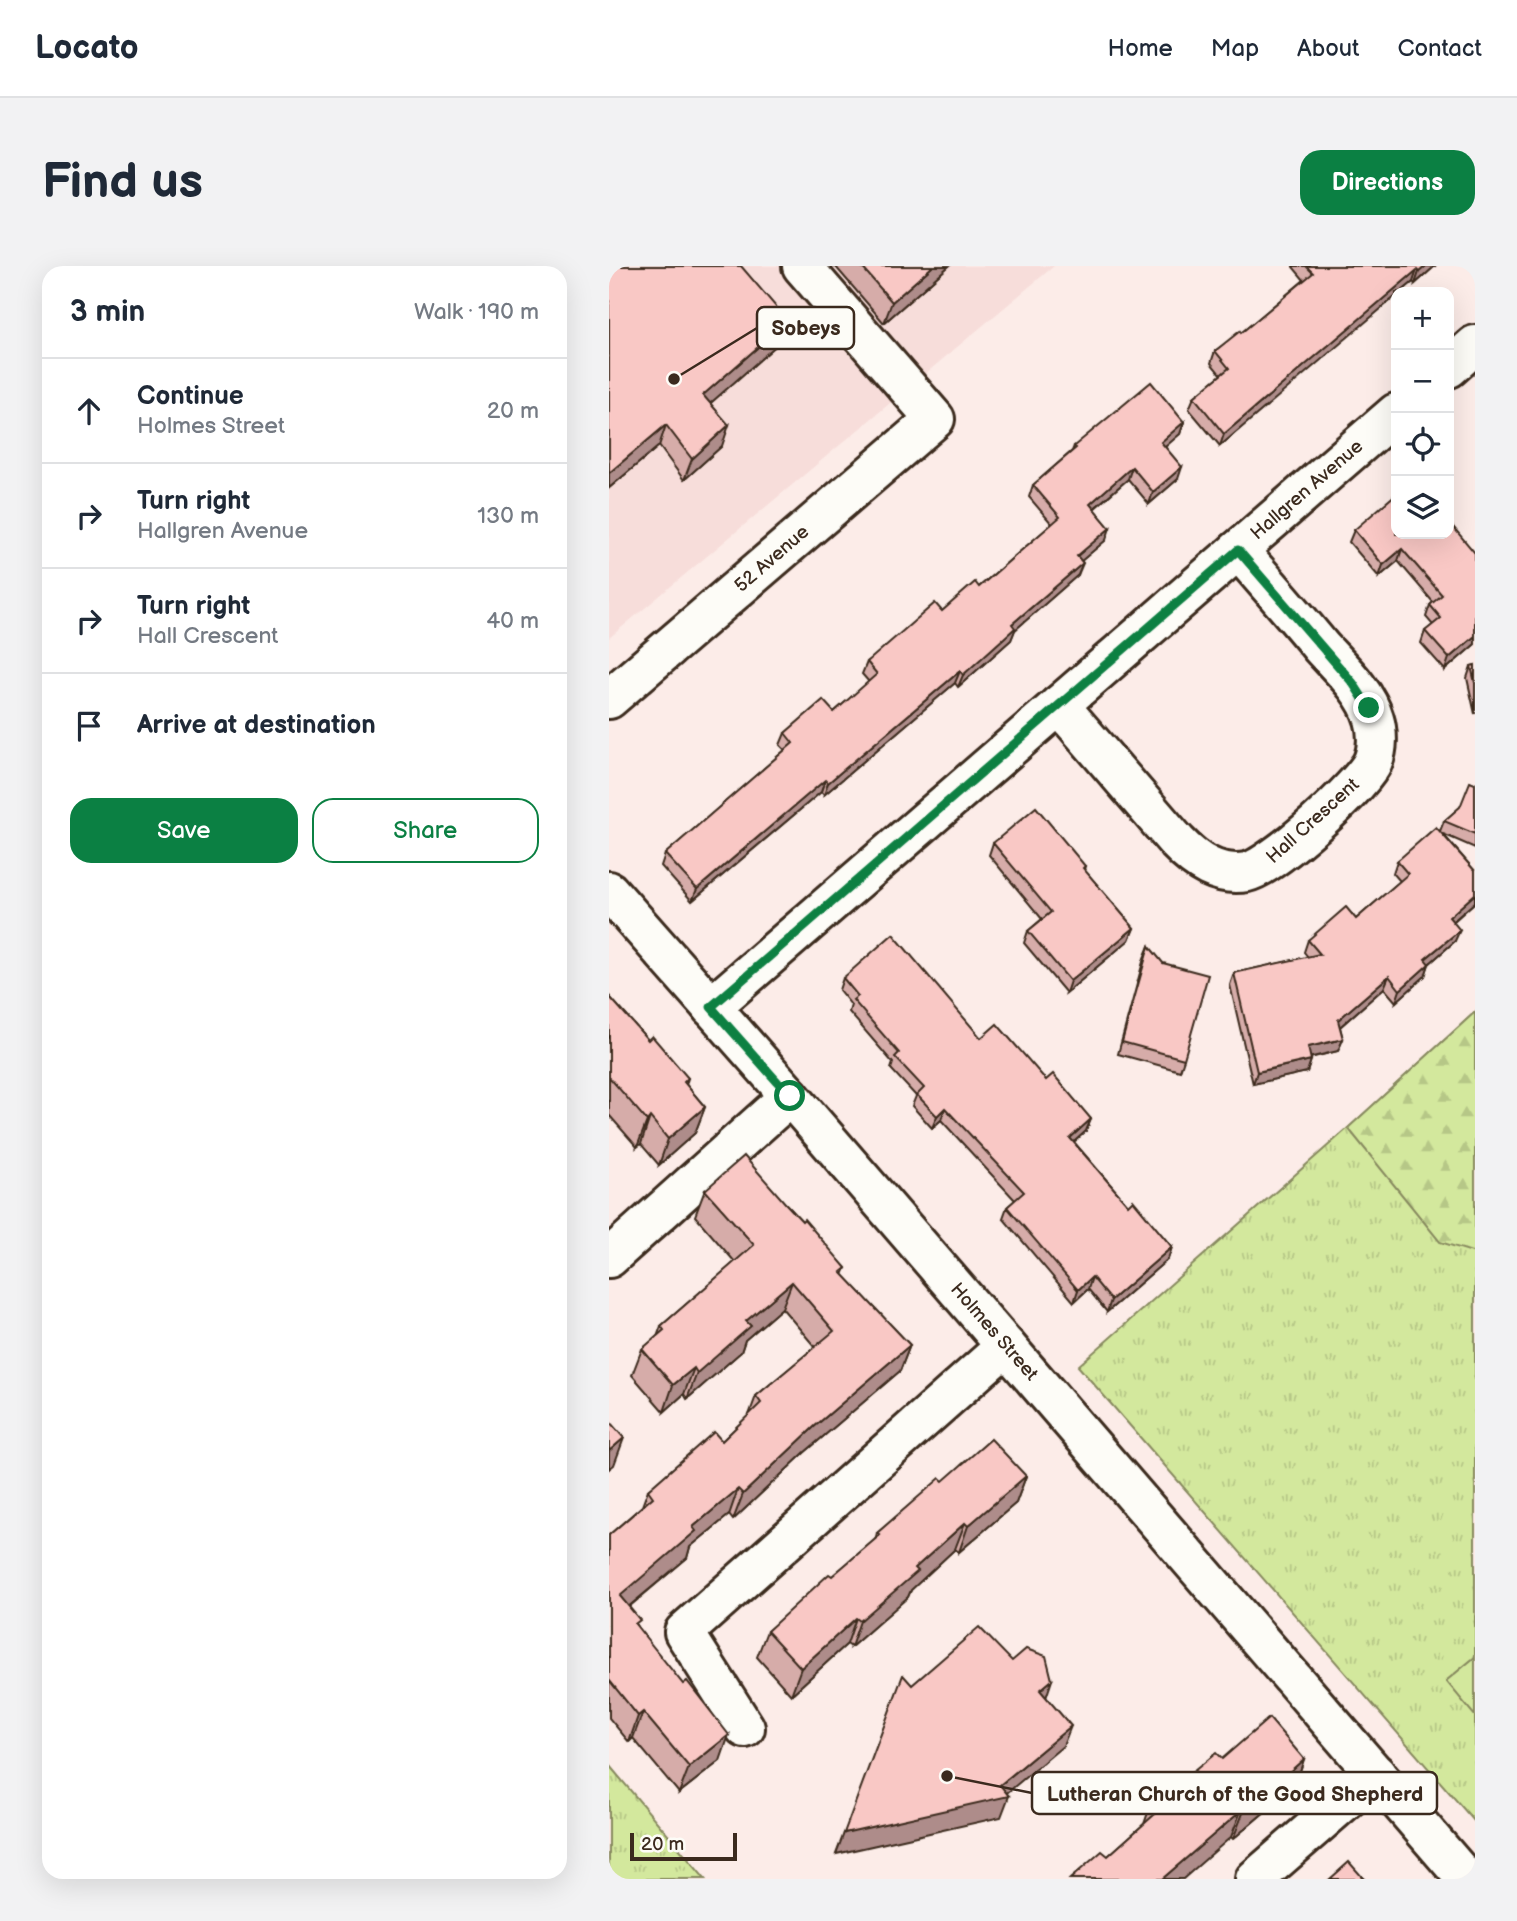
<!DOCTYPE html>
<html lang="en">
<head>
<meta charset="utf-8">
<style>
  body { margin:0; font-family:"Balsamiq Sans",sans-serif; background:#f2f2f3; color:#1f2937 }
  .controls { position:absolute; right:21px; top:21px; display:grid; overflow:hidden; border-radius:14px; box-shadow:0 7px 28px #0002 }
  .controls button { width:63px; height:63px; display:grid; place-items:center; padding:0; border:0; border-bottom:2px solid #e0e1e3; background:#fff; color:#1f2937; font:35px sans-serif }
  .scale { position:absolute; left:21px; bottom:18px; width:107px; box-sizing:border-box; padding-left:7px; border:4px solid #3b2a1e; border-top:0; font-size:19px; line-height:24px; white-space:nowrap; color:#3b2a1e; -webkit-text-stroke:5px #fdfcf7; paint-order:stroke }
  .stop { position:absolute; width:21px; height:21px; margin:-16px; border:5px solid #0b8043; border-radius:50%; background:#fff }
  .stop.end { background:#0b8043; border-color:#fff; box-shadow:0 2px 7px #0008 }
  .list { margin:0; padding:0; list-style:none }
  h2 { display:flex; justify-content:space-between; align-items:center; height:91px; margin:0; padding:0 28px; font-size:30px }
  h2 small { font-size:23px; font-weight:400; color:#747a83 }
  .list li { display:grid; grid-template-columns:46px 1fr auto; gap:21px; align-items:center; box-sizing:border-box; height:105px; padding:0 28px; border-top:2px solid #e0e1e3 }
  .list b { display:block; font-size:26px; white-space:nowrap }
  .list p { margin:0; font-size:23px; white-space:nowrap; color:#747a83 }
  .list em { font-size:23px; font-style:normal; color:#747a83 }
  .actions { display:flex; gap:14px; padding:21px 28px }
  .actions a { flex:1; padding:16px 0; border:2px solid #0b8043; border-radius:21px; text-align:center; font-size:24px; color:#0b8043 }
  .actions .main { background:#0b8043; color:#fff }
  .icon { flex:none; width:38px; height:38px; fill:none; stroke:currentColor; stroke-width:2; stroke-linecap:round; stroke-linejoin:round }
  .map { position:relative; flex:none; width:866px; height:1613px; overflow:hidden; border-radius:21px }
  header { display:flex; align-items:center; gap:42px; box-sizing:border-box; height:98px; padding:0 35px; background:#fff; border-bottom:2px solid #e0e1e3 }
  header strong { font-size:33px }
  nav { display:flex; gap:38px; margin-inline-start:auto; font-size:24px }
  .intro { display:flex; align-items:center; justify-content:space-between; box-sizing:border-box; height:168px; padding:0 42px }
  h1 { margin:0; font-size:49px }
  .button { padding:18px 32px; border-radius:21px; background:#0b8043; color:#fff; font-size:24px; font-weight:700 }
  main { display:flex; gap:42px; padding:0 42px }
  aside { flex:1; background:#fff; border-radius:21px; box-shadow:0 7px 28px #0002 }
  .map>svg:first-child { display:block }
  .built { fill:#f7ddda }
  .grass { fill:url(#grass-tufts); stroke:#87895e; stroke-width:2 }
  .forest { fill:url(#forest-firs); stroke:#87895e; stroke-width:2 }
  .pitch { fill:#d3e89d; stroke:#87895e; stroke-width:2 }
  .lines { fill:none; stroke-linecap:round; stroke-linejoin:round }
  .minor-casing { stroke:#3b2a1e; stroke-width:44 }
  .minor { stroke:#fdfcf7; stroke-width:38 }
  .wall { fill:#d6aca9; stroke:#3b2a1e; stroke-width:2 }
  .shaded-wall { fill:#ae8c8a; stroke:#3b2a1e; stroke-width:2 }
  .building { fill:#f9c8c5; stroke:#3b2a1e; stroke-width:2 }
  .route { stroke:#0b8043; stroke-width:9 }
  .labels { text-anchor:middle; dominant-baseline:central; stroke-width:5; stroke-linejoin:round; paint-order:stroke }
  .street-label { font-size:19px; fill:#3b2a1e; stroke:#fdfcf7 }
  .leader { fill:none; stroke:#3b2a1e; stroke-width:2.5 }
  .callout-dot { fill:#3b2a1e; stroke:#fdfcf7; stroke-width:2.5 }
  .callout { fill:#fdfcf7; stroke:#3b2a1e; stroke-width:2.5 }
  .callout-label { font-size:21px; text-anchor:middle; font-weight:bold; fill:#3b2a1e }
</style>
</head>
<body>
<header>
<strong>Locato</strong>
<nav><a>Home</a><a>Map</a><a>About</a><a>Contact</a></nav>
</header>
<div class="intro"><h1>Find us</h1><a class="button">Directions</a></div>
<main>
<aside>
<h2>3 min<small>Walk · 190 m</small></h2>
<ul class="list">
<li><svg class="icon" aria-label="ahead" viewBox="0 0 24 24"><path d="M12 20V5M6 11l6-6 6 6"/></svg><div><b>Continue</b><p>Holmes Street</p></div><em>20 m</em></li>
<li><svg class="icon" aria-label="right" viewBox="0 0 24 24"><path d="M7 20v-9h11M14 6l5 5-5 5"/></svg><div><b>Turn right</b><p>Hallgren Avenue</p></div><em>130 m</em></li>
<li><svg class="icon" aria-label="right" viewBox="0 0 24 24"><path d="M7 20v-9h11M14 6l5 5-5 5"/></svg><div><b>Turn right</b><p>Hall Crescent</p></div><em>40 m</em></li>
<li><svg class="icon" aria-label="arrive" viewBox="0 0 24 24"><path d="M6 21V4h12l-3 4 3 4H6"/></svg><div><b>Arrive at destination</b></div></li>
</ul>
<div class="actions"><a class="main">Save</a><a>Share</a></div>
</aside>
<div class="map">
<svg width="866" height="1613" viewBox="0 0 866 1613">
  <defs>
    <pattern id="grass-tufts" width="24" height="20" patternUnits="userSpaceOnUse" patternTransform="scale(1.75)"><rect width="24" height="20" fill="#d3e89d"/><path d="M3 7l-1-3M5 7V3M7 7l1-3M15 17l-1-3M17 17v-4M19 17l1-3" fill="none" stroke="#b6c787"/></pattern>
    <pattern id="forest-firs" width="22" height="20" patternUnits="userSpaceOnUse" patternTransform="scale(1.75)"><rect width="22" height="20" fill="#d3e89d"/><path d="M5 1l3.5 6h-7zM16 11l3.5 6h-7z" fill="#b6c787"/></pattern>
  </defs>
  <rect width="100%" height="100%" fill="#fcece8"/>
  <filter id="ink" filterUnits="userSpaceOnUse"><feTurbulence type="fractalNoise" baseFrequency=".0143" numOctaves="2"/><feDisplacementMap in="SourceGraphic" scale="14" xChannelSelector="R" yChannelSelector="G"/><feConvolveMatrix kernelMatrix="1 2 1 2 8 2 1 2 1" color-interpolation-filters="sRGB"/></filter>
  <g filter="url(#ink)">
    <path class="built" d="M 0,0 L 445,0 L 0,372 Z"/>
    <g class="grass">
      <path d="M 866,746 L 866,1556 L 469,1100 L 739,862 Z"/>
      <path d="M 0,1499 L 96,1613 L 0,1613 Z"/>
    </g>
    <path class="forest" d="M 866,746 L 866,987 L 831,976 L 739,862 Z"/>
    <path class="pitch" d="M 866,1391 L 866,1450 L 837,1415 Z"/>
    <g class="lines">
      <g class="minor-casing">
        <g id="minor">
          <path d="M 840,102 L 866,79"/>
          <path d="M 0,433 L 326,153 L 193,0"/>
          <path d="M 450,439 L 568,576 C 587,596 609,611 638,606 C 663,601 754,519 764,495 C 769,483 769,466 765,453 C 757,425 731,402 712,381 C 685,348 657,316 629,284"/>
          <path d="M 0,625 L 181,830 L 857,1613"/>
          <path d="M 102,741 L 787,147"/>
          <path d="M 0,992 L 181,830"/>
          <path d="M 136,1462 L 75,1366 L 397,1080"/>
          <path d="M 646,1613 L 767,1508"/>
        </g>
      </g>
      <use href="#minor" class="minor"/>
    </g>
    <g class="wall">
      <path d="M 0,0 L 171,76 L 101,137 L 113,180 L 75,214 L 50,180 L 0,222 Z"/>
      <path d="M 226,0 L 340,0 L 275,57 Z"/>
      <path d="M 684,0 L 826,0 L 806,18 L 804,16 L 792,26 L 787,26 L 611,180 L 580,143 L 585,131 L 612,109 L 602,97 L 606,85 L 632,67 L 695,14 L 684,1 Z"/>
      <path d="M 575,156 L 571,168 L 556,180 L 569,213 L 540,238 L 519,213 L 485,243 L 497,274 L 472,295 L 469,309 L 406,364 L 402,374 L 349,421 L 346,417 L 215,529 L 212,526 L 83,635 L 52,600 L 56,588 L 176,484 L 171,479 L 176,467 L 225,446 L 260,416 L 253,408 L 258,396 L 333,345 L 370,321 L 443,258 L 420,231 L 424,219 L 463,185 L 465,180 Z"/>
      <path d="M 745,264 L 866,287 L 866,378 L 836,404 L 812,377 L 816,365 L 824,359 L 817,351 L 821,339 L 824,336 L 789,295 L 770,311 L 740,276 Z"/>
      <path d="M 866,399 L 866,448 L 858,412 L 862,400 Z"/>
      <path d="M 866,518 L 866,582 L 834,568 L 866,605 L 866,636 L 844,656 L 846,675 L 820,698 L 816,710 L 787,736 L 775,722 L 731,761 L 734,773 L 729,785 L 701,792 L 702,794 L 698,806 L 644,818 L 621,719 L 625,707 L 699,691 L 695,686 L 699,674 L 747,653 L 791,615 L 784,607 L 788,595 L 831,565 L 835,555 L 851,541 Z"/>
      <path d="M 384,577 L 476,600 L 475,604 L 525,662 L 520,674 L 457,727 L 415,677 L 419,665 L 433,653 L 380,589 Z"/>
      <path d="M 540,680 L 575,793 L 571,805 L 509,788 L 535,692 Z"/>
      <path d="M 234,712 L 372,772 L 437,814 L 482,853 L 477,865 L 465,876 L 519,939 L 563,981 L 559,993 L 498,1046 L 479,1023 L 465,1036 L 394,952 L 398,941 L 406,934 L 332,854 L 323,862 L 303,840 L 307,830 L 282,803 L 284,797 L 240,746 L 242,739 L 230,724 Z"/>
      <path d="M 0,730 L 39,774 L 79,812 L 77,819 L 96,841 L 86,867 L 50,899 L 32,878 L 28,881 L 0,849 Z"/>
      <path d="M 96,924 L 177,938 L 237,1002 L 234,1009 L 301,1079 L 291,1105 L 195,1187 L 124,1254 L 120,1249 L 81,1281 L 78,1292 L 20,1341 L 28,1361 L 111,1495 L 70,1527 L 24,1472 L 20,1476 L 0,1452 L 0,1269 L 33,1240 L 39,1224 L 113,1175 L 140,1149 L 147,1130 L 206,1081 L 173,1042 L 136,1074 L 132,1086 L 78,1133 L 75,1128 L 55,1146 L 23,1109 L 33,1083 L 48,1071 L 52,1060 L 126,996 L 86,950 Z"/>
      <path d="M 417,1210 L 407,1237 L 350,1286 L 346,1283 L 302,1324 L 299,1331 L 242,1381 L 238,1378 L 182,1429 L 148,1391 L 158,1365 L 266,1274 L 268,1267 L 334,1215 Z"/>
      <path d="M 613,1493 L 695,1493 L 686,1520 L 624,1573 L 622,1571 L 499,1590 L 535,1558 L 541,1541 Z"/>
    </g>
    <g class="shaded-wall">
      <path d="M 324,0 L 340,0 L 275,57 L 283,36 Z"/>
      <path d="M 817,0 L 826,0 L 806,18 L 810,6 Z"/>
      <path d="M 808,4 L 804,16 L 792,26 L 787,26 L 787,30 L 611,180 L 615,168 Z"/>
      <path d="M 179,55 L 171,76 L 87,150 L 94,129 Z"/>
      <path d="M 575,156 L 571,168 L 548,188 L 552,176 Z"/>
      <path d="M 57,159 L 50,180 L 0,222 L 0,207 Z"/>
      <path d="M 120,159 L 113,180 L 75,214 L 83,193 Z"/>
      <path d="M 523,201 L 519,213 L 476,250 L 481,238 Z"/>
      <path d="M 573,201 L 569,213 L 540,238 L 544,226 Z"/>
      <path d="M 501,262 L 497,274 L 464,302 L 468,290 Z"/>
      <path d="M 793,283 L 789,295 L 770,311 L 774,299 Z"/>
      <path d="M 474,297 L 469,309 L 406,364 L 402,374 L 349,421 L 354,409 L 403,358 Z"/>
      <path d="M 866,370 L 866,378 L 836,404 L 840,392 Z"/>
      <path d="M 351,405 L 346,417 L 215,529 L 219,517 Z"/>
      <path d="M 216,514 L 212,526 L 83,635 L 88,623 Z"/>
      <path d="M 866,628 L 866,636 L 835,663 L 840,651 Z"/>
      <path d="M 525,662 L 520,674 L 457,727 L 461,715 Z"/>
      <path d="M 851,664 L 846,675 L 812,705 L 816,693 Z"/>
      <path d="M 820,698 L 816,710 L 787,736 L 791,724 Z"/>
      <path d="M 780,710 L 775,722 L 725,766 L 729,754 Z"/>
      <path d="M 734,773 L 729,785 L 695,793 L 699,781 Z"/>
      <path d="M 702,794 L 698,806 L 644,818 L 648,806 Z"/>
      <path d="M 96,841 L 86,867 L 50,899 L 59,873 Z"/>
      <path d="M 336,842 L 332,854 L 323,862 L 328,850 Z"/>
      <path d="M 41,851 L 32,878 L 28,881 L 38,855 Z"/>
      <path d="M 482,853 L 477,865 L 456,884 L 461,872 Z"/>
      <path d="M 563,981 L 559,993 L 498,1046 L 502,1034 Z"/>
      <path d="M 483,1011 L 479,1023 L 465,1036 L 469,1024 Z"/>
      <path d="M 183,1016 L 173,1042 L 136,1074 L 132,1086 L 78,1133 L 88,1107 L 137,1055 Z"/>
      <path d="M 301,1079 L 291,1105 L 195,1187 L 124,1254 L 134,1228 L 205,1161 Z"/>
      <path d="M 85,1102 L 75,1128 L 55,1146 L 64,1119 Z"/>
      <path d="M 15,1172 L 5,1199 L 0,1203 L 0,1185 Z"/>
      <path d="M 417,1210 L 407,1237 L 350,1286 L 359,1260 Z"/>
      <path d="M 129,1223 L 120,1249 L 81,1281 L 78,1292 L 1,1356 L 11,1330 L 84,1261 Z"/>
      <path d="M 356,1257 L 346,1283 L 302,1324 L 299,1331 L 242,1381 L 251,1355 L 306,1302 Z"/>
      <path d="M 247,1352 L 238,1378 L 182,1429 L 192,1402 Z"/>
      <path d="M 443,1414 L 436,1435 L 431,1424 Z"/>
      <path d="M 34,1446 L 24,1472 L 20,1476 L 29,1450 Z"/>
      <path d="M 462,1460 L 454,1480 L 393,1531 L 400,1530 L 392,1551 L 227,1588 L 235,1567 L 391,1519 Z"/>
      <path d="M 120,1469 L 111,1495 L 70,1527 L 80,1501 Z"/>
      <path d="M 695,1493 L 686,1520 L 624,1573 L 634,1547 Z"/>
      <path d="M 632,1545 L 622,1571 L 574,1613 L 553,1613 Z"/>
    </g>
    <g class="building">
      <path d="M 0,0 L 132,0 L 179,55 L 94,129 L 120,159 L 83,193 L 57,159 L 0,207 Z"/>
      <path d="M 252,0 L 324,0 L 283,36 Z"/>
      <path d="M 697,0 L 817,0 L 810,6 L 808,4 L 615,168 L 585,131 L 620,102 L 606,85 L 631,65 L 632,67 L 704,7 Z"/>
      <path d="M 542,116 L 575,156 L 552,176 L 573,201 L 544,226 L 523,201 L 481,238 L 501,262 L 468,290 L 474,297 L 403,358 L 406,362 L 354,409 L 351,405 L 219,517 L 216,514 L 88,623 L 56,588 L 184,477 L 176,467 L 214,434 L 225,446 L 268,408 L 258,396 L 326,337 L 333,345 L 366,316 L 370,321 L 451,251 L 424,219 L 467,182 L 465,180 Z"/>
      <path d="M 787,228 L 787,268 L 840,268 L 840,256 L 866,287 L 866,370 L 840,392 L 816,365 L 832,352 L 821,339 L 833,329 L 793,283 L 774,299 L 745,264 Z"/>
      <path d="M 866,399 L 866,417 L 862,400 Z"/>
      <path d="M 861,516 L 866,518 L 866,568 L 835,555 L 851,541 Z"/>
      <path d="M 427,541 L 476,600 L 474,602 L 525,662 L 461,715 L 419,665 L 442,646 L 384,577 Z"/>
      <path d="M 827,561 L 866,605 L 866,628 L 840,651 L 851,664 L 816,693 L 820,698 L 791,724 L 780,710 L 729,754 L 734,773 L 699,781 L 702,794 L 648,806 L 625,707 L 711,688 L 699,674 L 737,641 L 747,653 L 799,608 L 788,595 Z"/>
      <path d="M 284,668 L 372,772 L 388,758 L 437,814 L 444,808 L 482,853 L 461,872 L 519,939 L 524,934 L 563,981 L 502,1034 L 483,1011 L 469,1024 L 398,941 L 415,926 L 336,842 L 328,850 L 308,829 L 315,822 L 286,791 L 290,787 L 244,734 L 249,730 L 234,712 Z"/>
      <path d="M 540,680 L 554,697 L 599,709 L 575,793 L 513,776 Z"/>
      <path d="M 0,730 L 39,774 L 43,770 L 79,812 L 75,816 L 96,841 L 59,873 L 41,851 L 38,855 L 0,811 Z"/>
      <path d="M 135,890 L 177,938 L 193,955 L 195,953 L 237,1002 L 232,1006 L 301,1079 L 205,1161 L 134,1228 L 129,1223 L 84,1261 L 87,1265 L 11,1330 L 31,1354 L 26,1358 L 74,1418 L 78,1415 L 120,1469 L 80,1501 L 34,1446 L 29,1450 L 0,1414 L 0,1269 L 44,1231 L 39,1224 L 105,1166 L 113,1175 L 152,1137 L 147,1130 L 225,1065 L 183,1016 L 137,1055 L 142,1060 L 88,1107 L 85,1102 L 64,1119 L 33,1083 L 55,1064 L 52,1060 L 145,979 L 96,924 Z"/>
      <path d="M 0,1155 L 15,1172 L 0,1185 Z"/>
      <path d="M 382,1173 L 417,1210 L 359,1260 L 356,1257 L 306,1302 L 309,1305 L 251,1355 L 247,1352 L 192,1402 L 158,1365 L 220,1308 L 223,1310 L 271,1269 L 268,1267 L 331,1212 L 334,1215 Z"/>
      <path d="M 370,1361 L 403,1395 L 417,1383 L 437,1390 L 443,1414 L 431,1424 L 462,1460 L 391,1519 L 400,1530 L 235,1567 L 294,1409 L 303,1419 Z"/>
      <path d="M 660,1452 L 695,1493 L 634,1547 L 632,1545 L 553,1613 L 461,1613 L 493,1585 L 499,1590 L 546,1548 L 541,1541 L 607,1487 L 613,1493 Z"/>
      <path d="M 740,1596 L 755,1613 L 721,1613 Z"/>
    </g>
  </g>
  <g class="lines" filter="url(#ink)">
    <path class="route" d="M 181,830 L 102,741 L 629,284 L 744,417 L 760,442"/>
  </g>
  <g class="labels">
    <g class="street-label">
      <text transform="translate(698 224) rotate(-41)">Hallgren Avenue</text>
      <text transform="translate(163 293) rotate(-41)">52 Avenue</text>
      <text transform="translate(704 555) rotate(-42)">Hall Crescent</text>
      <text transform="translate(385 1066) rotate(49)">Holmes Street</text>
    </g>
  </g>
  <path class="leader" d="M65 113L148 62M338 1510L423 1527"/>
  <g class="callout-dot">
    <circle cx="65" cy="113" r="7"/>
    <circle cx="338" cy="1510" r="7"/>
  </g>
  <g class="callout">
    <rect x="148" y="41" width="97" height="42" rx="7"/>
    <rect x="423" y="1506" width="405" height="42" rx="7"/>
  </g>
  <g class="callout-label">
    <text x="197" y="69">Sobeys</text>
    <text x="626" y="1535">Lutheran Church of the Good Shepherd</text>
  </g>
</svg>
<div class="controls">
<button>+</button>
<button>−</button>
<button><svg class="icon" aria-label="locate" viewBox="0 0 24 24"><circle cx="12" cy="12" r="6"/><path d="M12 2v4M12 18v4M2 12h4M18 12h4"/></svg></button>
<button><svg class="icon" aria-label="layers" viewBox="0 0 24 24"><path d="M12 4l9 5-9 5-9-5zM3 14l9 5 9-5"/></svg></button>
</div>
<div class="scale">20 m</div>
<div class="stop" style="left:181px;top:830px"></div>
<div class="stop end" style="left:760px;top:442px"></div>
</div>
</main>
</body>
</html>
